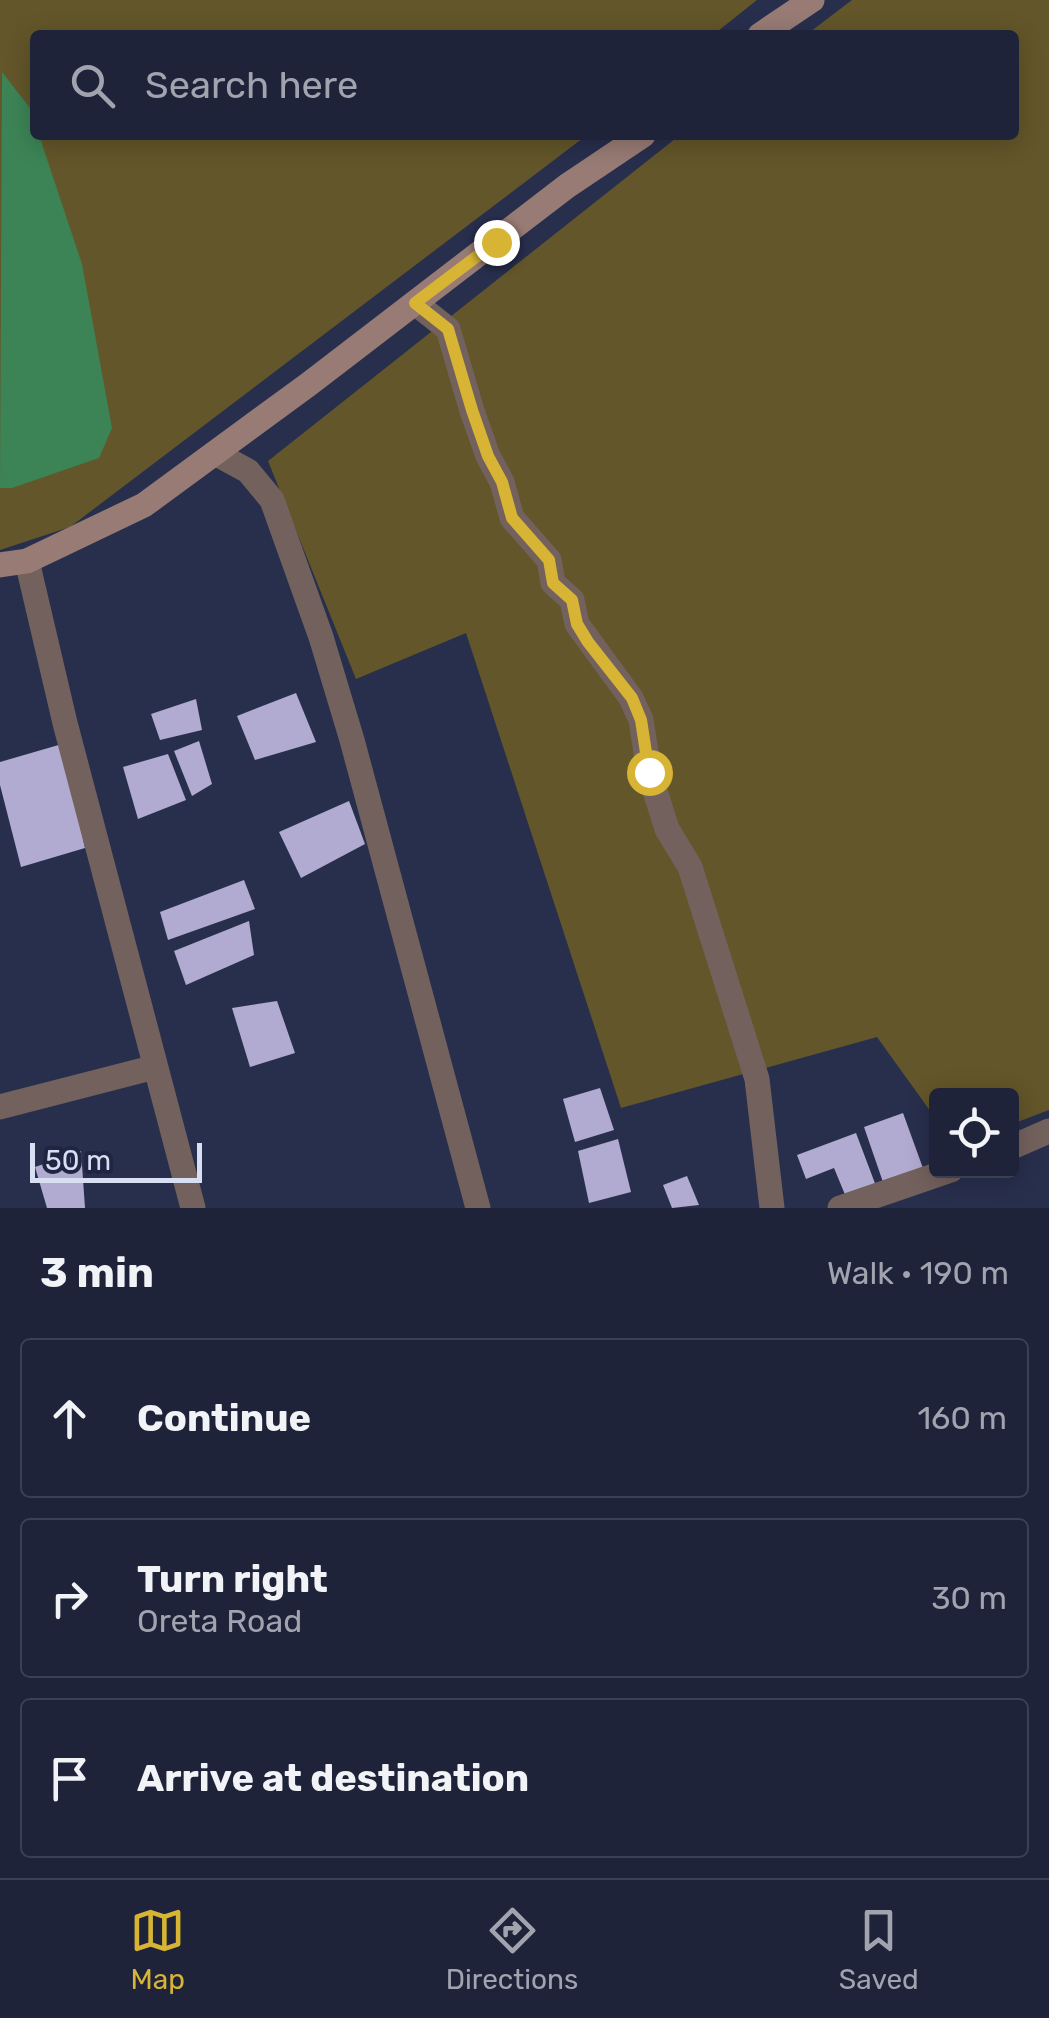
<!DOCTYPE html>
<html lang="en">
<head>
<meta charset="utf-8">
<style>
  body { margin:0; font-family:Rubik,sans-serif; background:#262b42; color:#f1f3f6 }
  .controls { position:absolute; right:30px; bottom:30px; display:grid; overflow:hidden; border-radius:10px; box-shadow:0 5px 25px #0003 }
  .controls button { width:90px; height:90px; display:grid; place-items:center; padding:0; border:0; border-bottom:2px solid #3c4054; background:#1e233a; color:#f1f3f6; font:50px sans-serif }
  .scale { position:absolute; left:30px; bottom:25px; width:172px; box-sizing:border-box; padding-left:10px; border:5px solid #d9dff2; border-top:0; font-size:28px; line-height:35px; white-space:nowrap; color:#d9dff2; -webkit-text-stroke:8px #1f2542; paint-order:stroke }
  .stop { position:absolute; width:30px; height:30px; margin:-22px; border:8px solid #d7b434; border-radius:50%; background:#fff }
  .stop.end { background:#d7b434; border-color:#fff; box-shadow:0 2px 10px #0008 }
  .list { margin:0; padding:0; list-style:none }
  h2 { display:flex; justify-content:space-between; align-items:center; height:130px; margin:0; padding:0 40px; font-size:42px }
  h2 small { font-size:32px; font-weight:400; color:#a1a4af }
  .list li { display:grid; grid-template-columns:65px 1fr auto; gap:30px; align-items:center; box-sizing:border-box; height:160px; margin:0 20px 20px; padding:0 20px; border:2px solid #3c4054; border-radius:10px }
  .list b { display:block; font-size:38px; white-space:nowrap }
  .list p { margin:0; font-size:32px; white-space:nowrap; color:#a1a4af }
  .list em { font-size:32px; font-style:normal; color:#a1a4af }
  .icon { flex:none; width:55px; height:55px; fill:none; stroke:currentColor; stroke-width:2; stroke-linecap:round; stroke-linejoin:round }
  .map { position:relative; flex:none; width:1049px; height:1208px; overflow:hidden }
  .search { position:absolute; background:#1e233a; box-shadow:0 5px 25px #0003; left:30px; right:30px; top:30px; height:110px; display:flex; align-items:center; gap:25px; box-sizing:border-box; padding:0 35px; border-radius:10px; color:#a1a4af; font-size:38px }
  .sheet { height:670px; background:#1e233a }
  nav { display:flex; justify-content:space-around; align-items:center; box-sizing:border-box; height:140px; border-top:2px solid #3c4054; background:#1e233a; font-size:28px; color:#a1a4af }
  nav a { display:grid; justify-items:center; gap:5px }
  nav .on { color:#d7b434 }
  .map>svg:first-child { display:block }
  .green { fill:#63562a }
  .water { fill:#3c8456 }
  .building { fill:#b1abd1 }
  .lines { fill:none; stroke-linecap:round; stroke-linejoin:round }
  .street { stroke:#73615d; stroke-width:25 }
  .secondary { stroke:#987b75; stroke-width:25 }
  .route { stroke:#d7b434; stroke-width:12 }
</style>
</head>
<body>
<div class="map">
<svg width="1049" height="1208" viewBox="0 0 1049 1208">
  <rect width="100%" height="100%" fill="#282f4d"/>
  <g class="green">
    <path d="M 0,0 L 757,0 L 713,35 L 35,35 L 35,135 L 587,135 L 70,527 L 0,550 Z"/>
    <path d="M 852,0 L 1049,0 L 1049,1110 L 1012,1124 L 1012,1096 L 936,1096 L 936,1119 L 877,1037 L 621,1108 L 466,633 L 356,679 L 268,461 L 680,135 L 1014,135 L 1014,35 L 806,35 Z"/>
  </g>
  <path class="water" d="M 2,72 L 30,108 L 35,135 L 39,135 L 82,264 L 112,428 L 99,458 L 12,488 L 0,488 Z"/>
  <g class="building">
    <path d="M 296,693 L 316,742 L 255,760 L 237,716 Z"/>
    <path d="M 196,699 L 202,730 L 160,740 L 151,714 Z"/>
    <path d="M 199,741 L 212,784 L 192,796 L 174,751 Z"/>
    <path d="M 62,744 L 85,848 L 21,867 L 0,785 L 0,762 Z"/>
    <path d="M 168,754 L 186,800 L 138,819 L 123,767 Z"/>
    <path d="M 349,801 L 365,844 L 301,878 L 279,832 Z"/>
    <path d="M 244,880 L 255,909 L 168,940 L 160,912 Z"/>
    <path d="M 249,921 L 254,955 L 186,985 L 174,951 Z"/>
    <path d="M 277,1001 L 295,1053 L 250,1067 L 232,1008 Z"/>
    <path d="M 600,1088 L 614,1130 L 575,1142 L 563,1099 Z"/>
    <path d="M 903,1113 L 924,1171 L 884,1185 L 864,1127 Z"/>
    <path d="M 856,1133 L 876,1186 L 846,1197 L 834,1168 L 806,1179 L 797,1155 Z"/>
    <path d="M 618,1139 L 631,1192 L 589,1203 L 578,1151 Z"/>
    <path d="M 81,1151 L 85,1208 L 47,1208 L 35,1167 Z"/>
    <path d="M 687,1176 L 699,1205 L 672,1208 L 663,1185 Z"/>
  </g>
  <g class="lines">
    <g class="street">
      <path d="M 415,303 L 448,329 L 472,411 L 488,456 L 502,482 L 512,518 L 549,560 L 553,583 L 572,600 L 577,624 L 631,698 L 641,720 L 649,772 L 667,829 L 690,867 L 757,1079 L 772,1208"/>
      <path d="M 215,453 L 248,471 L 272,500 L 321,637 L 352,740 L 478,1208"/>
      <path d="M 27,561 L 65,723 L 193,1208"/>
      <path d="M 0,1107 L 155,1067"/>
      <path d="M 1012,1147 L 1049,1131"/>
      <path d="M 840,1208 L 951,1170"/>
    </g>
    <g class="secondary">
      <path d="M 760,35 L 812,0"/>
      <path d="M 0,565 L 27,561 L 144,505 L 309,384 L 567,186 L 643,135"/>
    </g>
  </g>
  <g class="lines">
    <path class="route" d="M 496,242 L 415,303 L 448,329 L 472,410 L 488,456 L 502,482 L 512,518 L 549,560 L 553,583 L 572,600 L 577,624 L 588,642 L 632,698 L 641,720 L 649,772"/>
  </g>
</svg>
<div class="controls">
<button><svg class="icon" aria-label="locate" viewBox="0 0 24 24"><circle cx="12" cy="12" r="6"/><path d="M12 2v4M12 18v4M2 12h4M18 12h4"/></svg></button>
</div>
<div class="scale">50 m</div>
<div class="stop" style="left:649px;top:772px"></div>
<div class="stop end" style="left:496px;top:242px"></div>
<div class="search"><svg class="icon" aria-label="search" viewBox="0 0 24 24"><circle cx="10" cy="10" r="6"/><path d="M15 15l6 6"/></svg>Search here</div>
</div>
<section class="sheet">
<h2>3 min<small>Walk · 190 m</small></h2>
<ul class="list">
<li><svg class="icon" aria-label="ahead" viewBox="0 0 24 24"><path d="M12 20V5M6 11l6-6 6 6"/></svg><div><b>Continue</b></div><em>160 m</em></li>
<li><svg class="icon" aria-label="right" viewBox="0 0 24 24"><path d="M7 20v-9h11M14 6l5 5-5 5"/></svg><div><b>Turn right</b><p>Oreta Road</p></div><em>30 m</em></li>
<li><svg class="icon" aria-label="arrive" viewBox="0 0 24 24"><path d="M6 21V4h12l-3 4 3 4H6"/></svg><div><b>Arrive at destination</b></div></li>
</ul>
</section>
<nav>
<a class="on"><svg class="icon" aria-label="map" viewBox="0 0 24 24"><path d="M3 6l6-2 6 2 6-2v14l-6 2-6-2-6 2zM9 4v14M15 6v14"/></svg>Map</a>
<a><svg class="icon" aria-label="directions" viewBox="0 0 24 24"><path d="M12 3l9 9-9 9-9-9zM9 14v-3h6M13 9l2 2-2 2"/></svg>Directions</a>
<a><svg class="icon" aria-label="saved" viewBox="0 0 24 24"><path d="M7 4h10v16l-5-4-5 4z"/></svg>Saved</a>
</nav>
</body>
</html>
